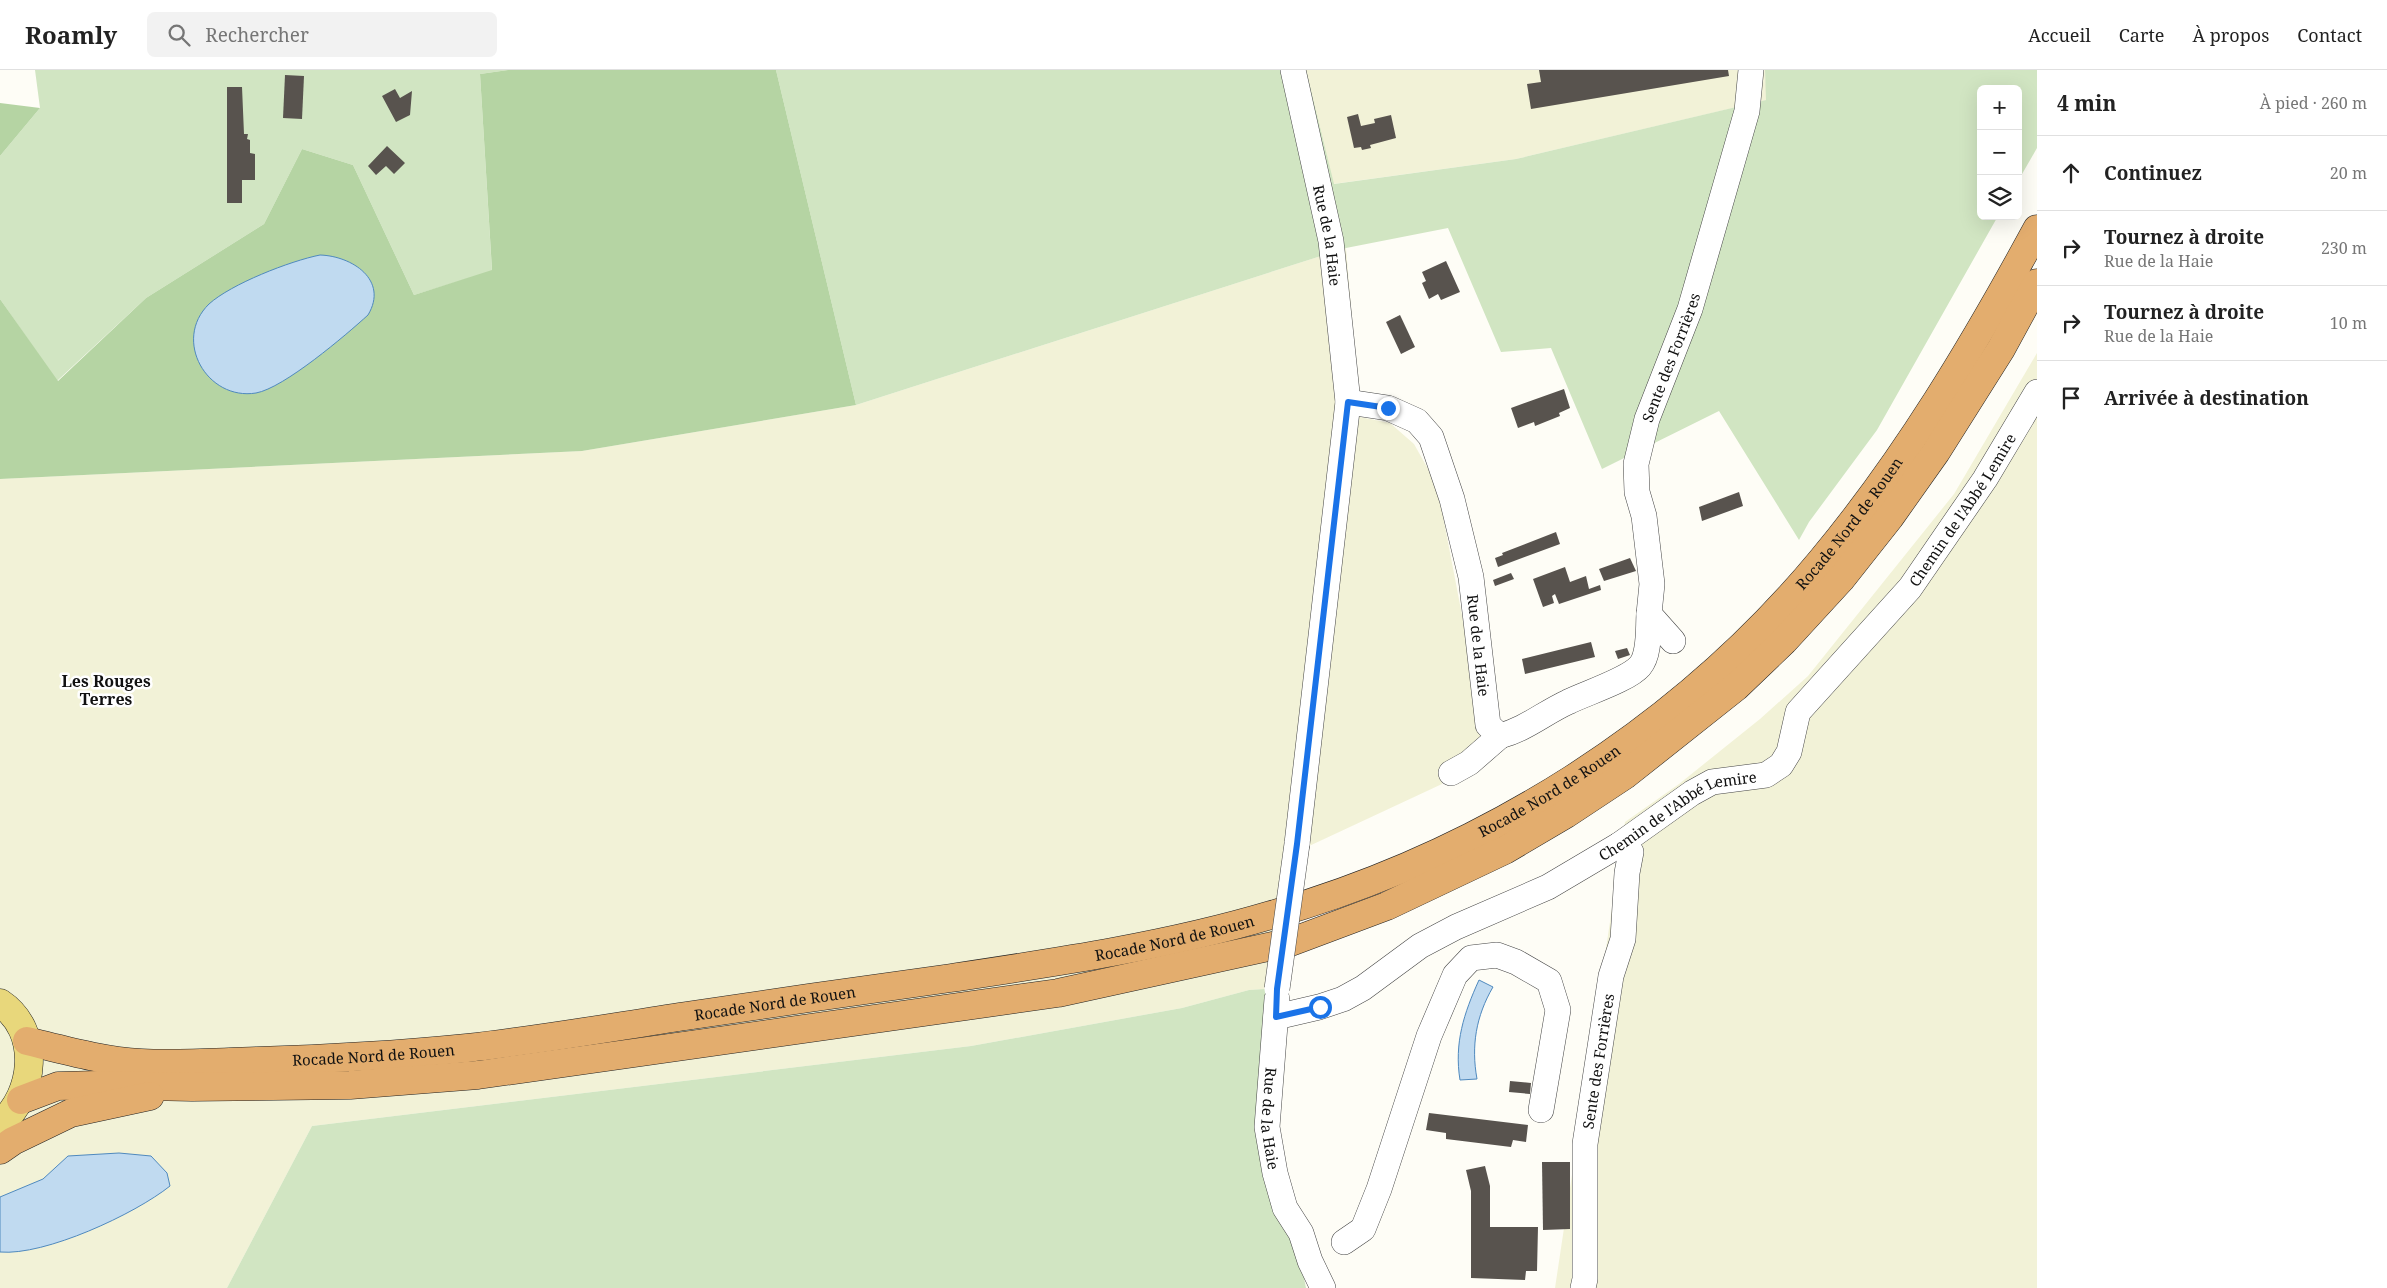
<!DOCTYPE html>
<html lang="fr">
<head>
<meta charset="utf-8">
<style>
  body { margin:0; font-family:"Noto Serif",serif; background:#f2f2f2; color:#222 }
  .controls { position:absolute; right:15px; top:15px; display:grid; overflow:hidden; border-radius:8px; box-shadow:0 5px 20px #0002 }
  .controls button { width:45px; height:45px; display:grid; place-items:center; padding:0; border:0; border-bottom:1px solid #e0e0e0; background:#fff; color:#222; font:25px sans-serif }
  .stop { position:absolute; width:15px; height:15px; margin:-11px; border:4px solid #1a73e8; border-radius:50%; background:#fff }
  .stop.end { background:#1a73e8; border-color:#fff; box-shadow:0 1px 5px #0008 }
  .list { margin:0; padding:0; list-style:none }
  h2 { display:flex; justify-content:space-between; align-items:center; height:65px; margin:0; padding:0 20px; font-size:21px }
  h2 small { font-size:16px; font-weight:400; color:#767676 }
  .list li { display:grid; grid-template-columns:32px 1fr auto; gap:15px; align-items:center; box-sizing:border-box; height:75px; padding:0 20px; border-top:1px solid #e0e0e0 }
  .list b { display:block; font-size:19px; white-space:nowrap }
  .list p { margin:0; font-size:16px; white-space:nowrap; color:#767676 }
  .list em { font-size:16px; font-style:normal; color:#767676 }
  .icon { flex:none; width:28px; height:28px; fill:none; stroke:currentColor; stroke-width:2; stroke-linecap:round; stroke-linejoin:round }
  .map { position:relative; flex:none; width:2037px; height:1218px; overflow:hidden }
  header { display:flex; align-items:center; gap:30px; box-sizing:border-box; height:70px; padding:0 25px; background:#fff; border-bottom:1px solid #e0e0e0 }
  header strong { font-size:24px }
  nav { display:flex; gap:28px; margin-inline-start:auto; font-size:18px }
  .search { width:350px; height:45px; background:#f2f2f2; display:flex; align-items:center; gap:12px; box-sizing:border-box; padding:0 18px; border-radius:8px; color:#767676; font-size:19px }
  main { display:flex }
  aside { flex:1; background:#fff }
  .map>svg:first-child { display:block }
  .farmland { fill:#f2f2d7 }
  .green { fill:#d1e5c2 }
  .forest { fill:#b5d4a3 }
  .water { fill:#c0daf0; stroke:#4f89be }
  .building { fill:#58534e }
  .lines { fill:none; stroke-linecap:round; stroke-linejoin:round }
  .minor-casing { stroke:#444; stroke-width:26 }
  .major-casing { stroke:#222; stroke-width:29 }
  .highway-casing { stroke:#222; stroke-width:29 }
  .minor { stroke:#fff; stroke-width:25 }
  .major { stroke:#e8d77b; stroke-width:28 }
  .highway { stroke:#e3ad6e; stroke-width:28 }
  .minor-bridge-casing { stroke:#444; stroke-width:26; stroke-linecap:butt }
  .minor-bridge { stroke:#fff; stroke-width:25 }
  .route { stroke:#1a73e8; stroke-width:6 }
  .labels { text-anchor:middle; dominant-baseline:central; stroke-width:5; stroke-linejoin:round; paint-order:stroke }
  .street-label { font-size:15px; fill:#111; stroke:#fff }
  .neighbourhood-label { font-size:16px; font-weight:bold; fill:#111; stroke:#fff }
</style>
</head>
<body>
<header>
<strong>Roamly</strong>
<div class="search"><svg class="icon" aria-label="search" viewBox="0 0 24 24"><circle cx="10" cy="10" r="6"/><path d="M15 15l6 6"/></svg>Rechercher</div>
<nav><a>Accueil</a><a>Carte</a><a>À propos</a><a>Contact</a></nav>
</header>
<main>
<div class="map">
<svg width="2037" height="1218" viewBox="0 0 2037 1218">
  <rect width="100%" height="100%" fill="#fefdf6"/>
  <g class="farmland">
    <path d="M 1306,0 L 1765,0 L 1767,30 L 1516,89 L 1333,114 Z"/>
    <path d="M 1346,178 L 1360,347 L 1390,353 L 1414,374 L 1437,415 L 1486,670 L 1444,699 L 1442,714 L 1307,777 L 1281,918 L 1249,920 L 1182,938 L 971,976 L 312,1056 L 227,1218 L 0,1218 L 0,409 L 582,381 L 856,335 Z"/>
    <path d="M 2037,283 L 2037,1218 L 1555,1218 L 1625,752 L 1679,714 L 1760,649 L 1808,606 L 1954,424 Z"/>
  </g>
  <g class="green">
    <path d="M 35,0 L 508,0 L 480,4 L 492,201 L 414,225 L 353,95 L 302,79 L 264,154 L 146,228 L 57,311 L 0,229 L 0,86 L 40,38 Z"/>
    <path d="M 776,0 L 1306,0 L 1334,114 L 1516,89 L 1766,30 L 1765,0 L 2037,0 L 2037,78 L 2018,111 L 2018,19 L 1981,19 L 1981,146 L 1998,146 L 1877,360 L 1809,452 L 1799,470 L 1719,341 L 1602,399 L 1551,278 L 1501,282 L 1448,158 L 1346,178 L 856,335 Z"/>
    <path d="M 1281,918 L 1272,1045 L 1306,1218 L 227,1218 L 312,1056 L 971,976 L 1182,938 L 1249,920 Z"/>
  </g>
  <g class="forest">
    <path d="M 508,0 L 776,0 L 856,335 L 582,381 L 0,409 L 0,229 L 58,311 L 146,228 L 264,154 L 302,79 L 353,95 L 414,225 L 492,200 L 480,4 Z"/>
    <path d="M 0,33 L 40,38 L 0,86 Z"/>
  </g>
  <g class="water">
    <path d="M 320,185 C 352,186 389,210 368,245 C 346,265 284,318 256,323 C 207,331 172,270 209,234 C 231,214 290,191 320,185 Z"/>
    <path d="M 1479,910 L 1493,917 C 1476,946 1471,976 1477,1009 L 1460,1010 C 1454,973 1464,943 1479,910 Z"/>
    <path d="M 119,1083 L 151,1086 L 167,1103 L 170,1116 C 135,1144 45,1186 0,1182 L 0,1127 L 43,1109 L 68,1086 Z"/>
  </g>
  <g class="building">
    <path d="M 1539,0 L 1728,0 L 1729,6 L 1531,39 L 1527,14 L 1541,12 Z"/>
    <path d="M 285,5 L 304,6 L 302,49 L 283,48 Z"/>
    <path d="M 227,17 L 242,17 L 244,64 L 248,64 L 247,69 L 250,70 L 250,83 L 255,84 L 255,110 L 242,110 L 242,133 L 227,133 Z"/>
    <path d="M 395,19 L 400,28 L 412,21 L 410,45 L 396,52 L 382,26 Z"/>
    <path d="M 1358,44 L 1361,56 L 1375,53 L 1374,49 L 1391,45 L 1396,68 L 1370,75 L 1371,78 L 1362,80 L 1361,77 L 1354,78 L 1347,47 Z"/>
    <path d="M 387,76 L 405,93 L 394,104 L 386,96 L 376,105 L 368,96 Z"/>
    <path d="M 1446,191 L 1460,222 L 1441,230 L 1438,224 L 1429,229 L 1422,213 L 1426,211 L 1422,202 Z"/>
    <path d="M 1400,245 L 1415,277 L 1401,284 L 1386,252 Z"/>
    <path d="M 1564,319 L 1570,338 L 1559,343 L 1560,346 L 1535,356 L 1534,352 L 1518,358 L 1511,338 Z"/>
    <path d="M 1739,422 L 1743,436 L 1702,451 L 1699,437 Z"/>
    <path d="M 1556,462 L 1560,474 L 1498,497 L 1495,488 L 1503,485 L 1502,483 Z"/>
    <path d="M 1630,488 L 1636,501 L 1604,511 L 1599,499 Z"/>
    <path d="M 1565,497 L 1570,512 L 1586,506 L 1589,519 L 1600,515 L 1601,520 L 1559,534 L 1555,524 L 1552,526 L 1554,533 L 1543,537 L 1533,509 Z"/>
    <path d="M 1511,503 L 1514,509 L 1495,516 L 1493,510 Z"/>
    <path d="M 1591,572 L 1595,587 L 1525,604 L 1522,589 Z"/>
    <path d="M 1627,578 L 1630,585 L 1618,589 L 1615,581 Z"/>
    <path d="M 1510,1011 L 1531,1013 L 1530,1024 L 1509,1022 Z"/>
    <path d="M 1429,1043 L 1528,1055 L 1526,1072 L 1513,1070 L 1511,1077 L 1446,1069 L 1446,1063 L 1426,1060 Z"/>
    <path d="M 1542,1092 L 1570,1092 L 1570,1159 L 1543,1160 Z"/>
    <path d="M 1485,1096 L 1490,1116 L 1490,1157 L 1538,1157 L 1537,1201 L 1526,1201 L 1525,1210 L 1471,1208 L 1471,1121 L 1466,1100 Z"/>
  </g>
  <g class="lines">
    <g class="minor-casing">
      <g id="minor">
        <path id="s1" d="M 1293,0 L 1331,171 L 1348,332 L 1297,774"/>
        <path id="s2" d="M 1348,332 L 1388,338 L 1417,351 L 1431,367 L 1452,429 L 1471,507 L 1488,655 L 1500,666 C 1526,659 1544,643 1568,632 C 1586,623 1628,610 1640,596 C 1650,584 1648,560 1649,544"/>
        <path id="s3" d="M 1673,571 L 1649,544 L 1652,514 L 1644,446 L 1637,422 L 1636,394 L 1647,349 L 1690,239 L 1747,41 L 1751,0"/>
        <path d="M 1451,703 L 1469,693 L 1500,666"/>
        <path id="s4" d="M 1277,929 L 1267,1057 L 1275,1103 L 1285,1138 L 1301,1163 L 1310,1191 L 1323,1218"/>
        <path id="s5" d="M 1276,947 L 1319,937 L 1343,929 L 1363,918 L 1420,876 L 1456,857 L 1548,817 L 1619,775 L 1692,723 L 1712,712 L 1766,705 L 1781,695 L 1789,682 L 1798,642 L 1910,518 L 1985,409 L 2037,322"/>
        <path d="M 1344,1172 L 1363,1159 L 1379,1119 L 1429,966 L 1455,905 L 1471,888 L 1497,885 L 1516,892 L 1549,911 L 1558,940 L 1541,1040"/>
        <path id="s6" d="M 1583,1218 L 1585,1209 L 1585,1074 L 1611,906 L 1623,869 L 1627,803 L 1631,782 L 1619,775"/>
      </g>
    </g>
    <g class="major-casing">
      <path id="major" d="M 0,933 C 42,961 35,1025 0,1054"/>
    </g>
    <g class="highway-casing">
      <g id="highway">
        <path id="s7" d="M 27,971 C 64,980 102,991 141,993 C 180,995 219,992 257,991 C 327,989 397,985 467,978 C 540,970 613,957 686,946 C 774,933 863,920 951,908 C 1058,892 1167,876 1271,845 C 1483,784 1680,661 1821,491 C 1906,389 1974,275 2037,159"/>
        <path d="M 21,1030 L 58,1016 L 98,1015 L 192,1017 L 350,1015 L 478,1005 L 1058,923 L 1291,872 L 1387,836 L 1505,780 L 1566,744 L 1625,705 L 1736,617 L 1784,571 L 1841,509 L 1890,447 L 1936,382 L 2001,279 L 2037,213"/>
        <path d="M 0,1080 L 13,1071 L 71,1043 L 150,1026"/>
      </g>
    </g>
    <use href="#minor" class="minor"/>
    <use href="#major" class="major"/>
    <use href="#highway" class="highway"/>
    <g class="minor-bridge-casing">
      <path id="minor-bridge" d="M 1277,919 L 1297,774"/>
    </g>
    <use href="#minor-bridge" class="minor-bridge"/>
  </g>
  <g class="lines">
    <path class="route" d="M 1320,937 L 1276,947 L 1277,919 L 1297,774 L 1348,332 L 1388,338"/>
  </g>
  <g class="labels">
    <g class="street-label">
      <text stroke="none"><textPath href="#s1" startOffset="169">Rue de la Haie</textPath></text>
      <text stroke="none"><textPath href="#s3" startOffset="300">Sente des Forrières</textPath></text>
      <text stroke="none"><textPath href="#s5" startOffset="889">Chemin de l'Abbé Lemire</textPath></text>
      <text stroke="none"><textPath href="#s7" startOffset="1969">Rocade Nord de Rouen</textPath></text>
      <text stroke="none"><textPath href="#s2" startOffset="308">Rue de la Haie</textPath></text>
      <text stroke="none"><textPath href="#s7" startOffset="1564">Rocade Nord de Rouen</textPath></text>
      <text stroke="none"><textPath href="#s5" startOffset="454">Chemin de l'Abbé Lemire</textPath></text>
      <text stroke="none"><textPath href="#s7" startOffset="1159">Rocade Nord de Rouen</textPath></text>
      <text stroke="none"><textPath href="#s7" startOffset="754">Rocade Nord de Rouen</textPath></text>
      <text stroke="none"><textPath href="#s7" startOffset="349">Rocade Nord de Rouen</textPath></text>
      <text stroke="none"><textPath href="#s6" startOffset="228">Sente des Forrières</textPath></text>
      <text stroke="none"><textPath href="#s4" startOffset="120">Rue de la Haie</textPath></text>
    </g>
    <g class="neighbourhood-label">
      <text x="106" y="611">Les Rouges<tspan x="106" dy="18">Terres</tspan></text>
    </g>
  </g>
</svg>
<div class="controls">
<button>+</button>
<button>−</button>
<button><svg class="icon" aria-label="layers" viewBox="0 0 24 24"><path d="M12 4l9 5-9 5-9-5zM3 14l9 5 9-5"/></svg></button>
</div>
<div class="stop" style="left:1320px;top:937px"></div>
<div class="stop end" style="left:1388px;top:338px"></div>
</div>
<aside>
<h2>4 min<small>À pied · 260 m</small></h2>
<ul class="list">
<li><svg class="icon" aria-label="ahead" viewBox="0 0 24 24"><path d="M12 20V5M6 11l6-6 6 6"/></svg><div><b>Continuez</b></div><em>20 m</em></li>
<li><svg class="icon" aria-label="right" viewBox="0 0 24 24"><path d="M7 20v-9h11M14 6l5 5-5 5"/></svg><div><b>Tournez à droite</b><p>Rue de la Haie</p></div><em>230 m</em></li>
<li><svg class="icon" aria-label="right" viewBox="0 0 24 24"><path d="M7 20v-9h11M14 6l5 5-5 5"/></svg><div><b>Tournez à droite</b><p>Rue de la Haie</p></div><em>10 m</em></li>
<li><svg class="icon" aria-label="arrive" viewBox="0 0 24 24"><path d="M6 21V4h12l-3 4 3 4H6"/></svg><div><b>Arrivée à destination</b></div></li>
</ul>
</aside>
</main>
</body>
</html>
